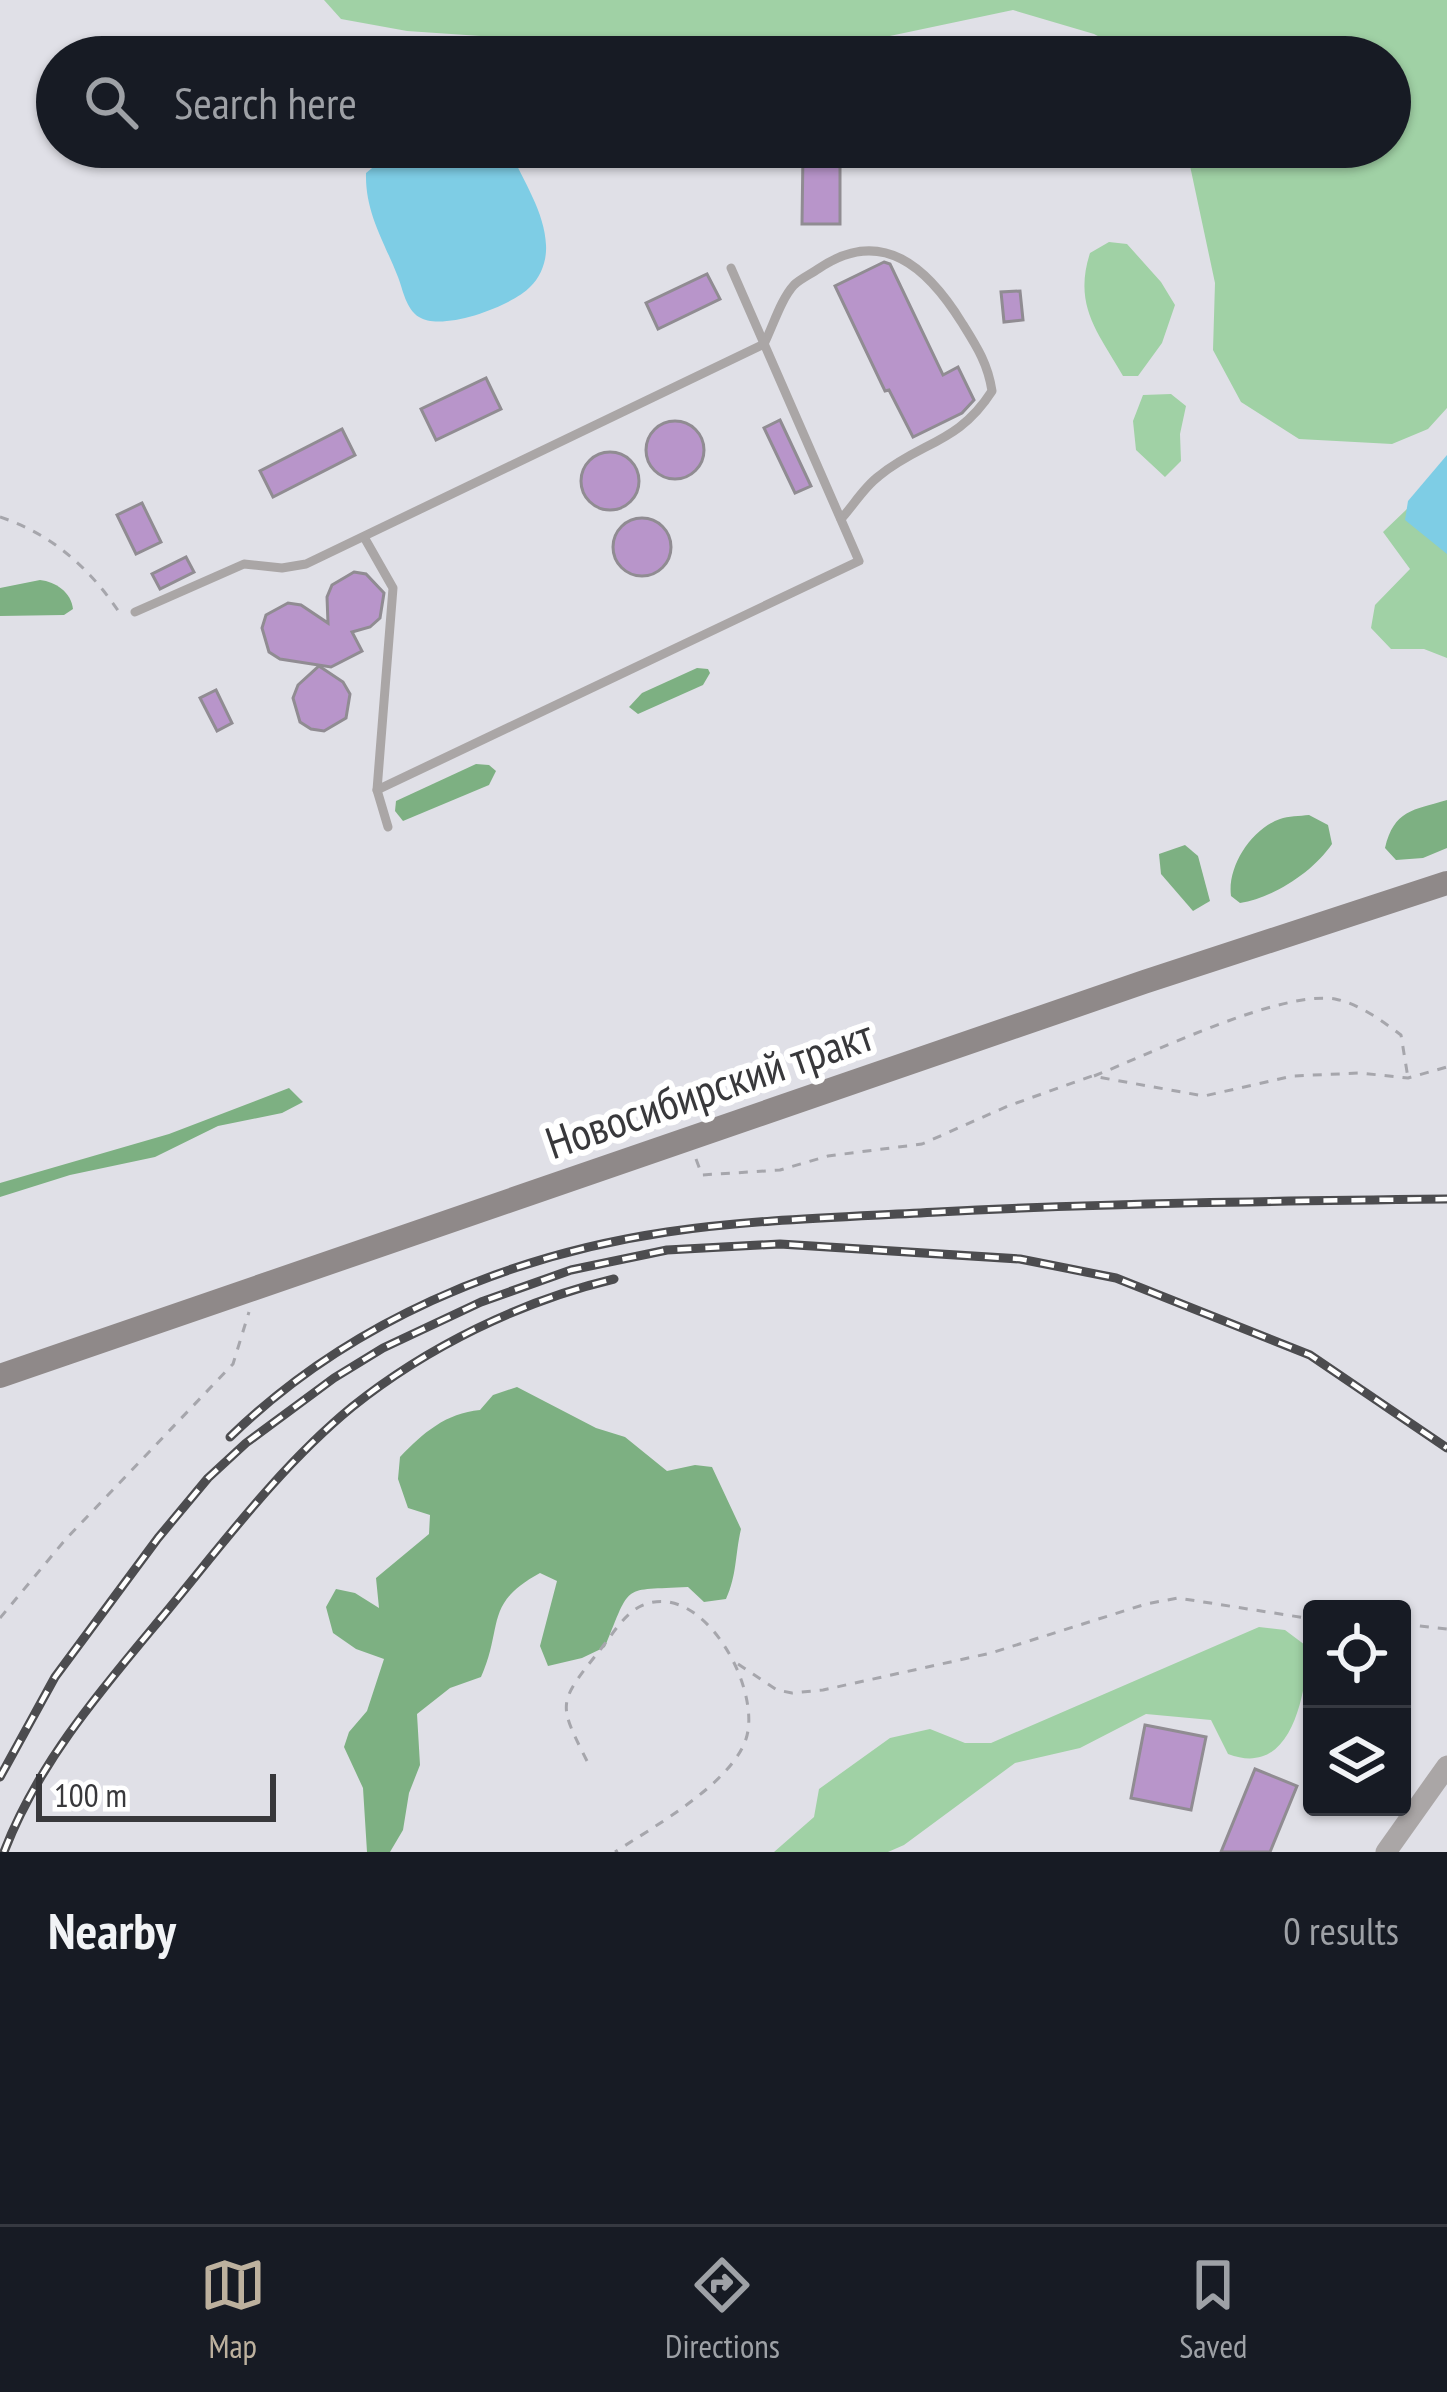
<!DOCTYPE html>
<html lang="en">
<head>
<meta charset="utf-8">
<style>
  body { margin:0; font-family:"PT Sans Narrow",sans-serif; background:#20242c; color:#f1f3f6 }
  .controls { position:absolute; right:36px; bottom:36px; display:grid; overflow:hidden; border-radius:12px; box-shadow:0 3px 9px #0004 }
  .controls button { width:108px; height:108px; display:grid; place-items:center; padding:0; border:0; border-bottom:3px solid #363941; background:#171b24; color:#f1f3f6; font:60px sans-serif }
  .scale { position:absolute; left:36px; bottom:30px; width:240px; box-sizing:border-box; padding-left:12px; border:6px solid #38383b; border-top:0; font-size:33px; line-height:42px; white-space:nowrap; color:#38383b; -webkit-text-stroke:9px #fff; paint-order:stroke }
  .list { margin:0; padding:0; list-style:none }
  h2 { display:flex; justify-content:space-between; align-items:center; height:156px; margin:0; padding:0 48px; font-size:51px }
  h2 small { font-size:39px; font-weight:400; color:#9ea1a6 }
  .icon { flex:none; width:66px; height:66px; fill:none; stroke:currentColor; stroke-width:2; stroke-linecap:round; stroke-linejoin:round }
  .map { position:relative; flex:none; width:1447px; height:1852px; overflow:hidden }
  .search { position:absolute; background:#171b24; box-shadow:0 3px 9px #0004; left:36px; right:36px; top:36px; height:132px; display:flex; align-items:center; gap:30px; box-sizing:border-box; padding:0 42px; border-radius:66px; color:#9ea1a6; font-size:45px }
  .sheet { height:372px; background:#171b24 }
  nav { display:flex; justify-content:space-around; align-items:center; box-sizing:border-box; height:168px; border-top:3px solid #363941; background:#171b24; font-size:33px; color:#9ea1a6 }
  nav a { display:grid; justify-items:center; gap:6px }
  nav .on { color:#bdb19e }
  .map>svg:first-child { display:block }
  .green { fill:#a0d1a5 }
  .forest { fill:#7db082 }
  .water { fill:#7ecde5 }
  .building { fill:#b895ca; stroke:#908c92; stroke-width:3 }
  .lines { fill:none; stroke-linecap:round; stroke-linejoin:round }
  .path { stroke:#a6a6ac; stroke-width:3; stroke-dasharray:9 9; stroke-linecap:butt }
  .service { stroke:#aaa6a6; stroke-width:9 }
  .tertiary { stroke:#aaa6a6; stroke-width:21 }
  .secondary { stroke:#8f8989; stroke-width:24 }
  .rail-casing { stroke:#4c4c4f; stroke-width:9 }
  .rail { stroke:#fff; stroke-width:4.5; stroke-dasharray:14; stroke-linecap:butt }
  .labels { text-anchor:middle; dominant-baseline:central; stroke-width:12; stroke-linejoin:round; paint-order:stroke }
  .street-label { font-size:45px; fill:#38383b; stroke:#fff }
</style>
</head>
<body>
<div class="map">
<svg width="1447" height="1852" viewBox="0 0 1447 1852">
  <rect width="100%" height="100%" fill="#e0e0e7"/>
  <g class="green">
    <path d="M 324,0 L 1447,0 L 1447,408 L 1428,429 L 1392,444 L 1299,439 L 1241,402 L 1213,350 L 1215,283 L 1186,147 L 1390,147 L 1390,57 L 1138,57 L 1094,34 L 1013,10 L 885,37 L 716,52 L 407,31 L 341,19 Z"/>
    <path d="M 1109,242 L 1127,244 L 1161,282 L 1175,305 L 1162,343 L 1138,376 L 1123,376 C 1098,332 1073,306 1090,253 Z"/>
    <path d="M 1171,394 L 1186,406 L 1180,434 L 1181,461 L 1165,477 L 1136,450 L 1133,421 L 1143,395 Z"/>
    <path d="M 1447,493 L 1447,658 L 1424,649 L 1391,649 L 1371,628 L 1375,605 L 1410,569 L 1383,532 L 1407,509 Z"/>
    <path d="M 1259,1627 L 1285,1630 L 1309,1648 C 1305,1691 1294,1779 1228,1754 L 1211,1720 L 1146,1714 L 1080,1748 L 1015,1763 L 904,1845 L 888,1852 L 774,1852 L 814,1817 L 819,1789 L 890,1738 L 930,1729 L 965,1743 L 991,1743 Z"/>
  </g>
  <g class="forest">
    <path d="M 40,580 C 56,582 71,592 73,609 L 64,615 L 0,616 L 0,588 Z"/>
    <path d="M 697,668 L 708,669 L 710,673 L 703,685 L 638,714 L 629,707 L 642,693 Z"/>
    <path d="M 476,764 L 489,765 L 496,771 L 489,785 L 403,821 L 395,811 L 396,801 Z"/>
    <path d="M 1447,800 L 1447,848 L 1423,858 L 1396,860 L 1385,848 C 1394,810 1413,810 1447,800 Z"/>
    <path d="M 1309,815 L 1328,825 L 1332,844 C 1313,872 1273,898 1240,903 L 1231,896 C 1227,867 1251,829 1280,819 C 1288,816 1300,816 1309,815 Z"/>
    <path d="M 1185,845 L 1198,856 L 1210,901 L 1193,911 L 1161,874 L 1159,854 Z"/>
    <path d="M 289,1088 L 303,1102 L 282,1113 L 218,1126 L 155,1157 L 70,1175 L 0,1197 L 0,1183 L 169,1134 Z"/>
    <path d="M 517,1387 L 596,1428 L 625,1437 L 667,1471 L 695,1465 L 712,1467 L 741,1529 C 735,1555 737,1575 726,1599 L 704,1602 L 688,1587 C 621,1591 632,1581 605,1647 L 582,1658 L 548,1666 L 540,1646 L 557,1581 L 540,1573 C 483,1604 504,1626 481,1677 L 450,1688 L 417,1714 L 420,1765 L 409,1793 L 403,1830 L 390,1852 L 367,1852 L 363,1788 L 344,1747 L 349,1732 L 367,1711 L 384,1659 L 356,1649 L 333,1633 L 326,1607 L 336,1589 L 355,1593 L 379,1608 L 376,1578 L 429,1534 L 430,1515 L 408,1508 L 398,1479 L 400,1457 C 423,1433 446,1413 480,1410 L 493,1395 Z"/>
  </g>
  <g class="water">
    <path d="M 411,147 L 506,147 L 510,151 C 523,180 545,213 546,245 C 547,260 541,277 530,287 C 512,306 442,332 419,317 C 406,309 403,290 398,277 C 384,241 365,213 366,173 L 382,160 Z"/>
    <path d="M 1447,455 L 1447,554 L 1405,520 L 1408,501 Z"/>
  </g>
  <g class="building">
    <path d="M 803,152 L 840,152 L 840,224 L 802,224 Z"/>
    <path d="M 884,262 L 890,264 L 943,375 L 958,367 L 974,400 L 962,413 L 913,437 L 889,390 L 885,391 L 835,286 Z"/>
    <path d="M 707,274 L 720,299 L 658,329 L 646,303 Z"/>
    <path d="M 1020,291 L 1023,320 L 1004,322 L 1001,292 Z"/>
    <path d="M 486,378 L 501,409 L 436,440 L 421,409 Z"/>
    <path d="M 780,420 L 811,486 L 795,493 L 764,428 Z"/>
    <circle cx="675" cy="450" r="29"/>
    <path d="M 342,429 L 355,455 L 273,497 L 260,471 Z"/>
    <circle cx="610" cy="481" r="29"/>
    <path d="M 142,503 L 161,542 L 136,554 L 117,515 Z"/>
    <circle cx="642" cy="547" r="29"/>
    <path d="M 186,557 L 194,572 L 160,589 L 152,574 Z"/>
    <path d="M 354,572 L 366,574 L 384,593 L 380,618 L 370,627 L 352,632 L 362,651 L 331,667 L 280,659 L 269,652 L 262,628 L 266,615 L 288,603 L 301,605 L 328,623 L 327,597 L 332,585 Z"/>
    <path d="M 319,666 L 343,682 L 350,694 L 346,718 L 324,731 L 311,729 L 300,722 L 293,698 L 298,685 Z"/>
    <path d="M 216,690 L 232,723 L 217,731 L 200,698 Z"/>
    <path d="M 1145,1725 L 1206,1737 L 1191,1810 L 1131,1798 Z"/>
    <path d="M 1255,1769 L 1297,1786 L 1270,1852 L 1221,1852 Z"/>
  </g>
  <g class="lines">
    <g class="path">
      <path d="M 0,517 C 52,534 91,569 121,615"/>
      <path d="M 1094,1076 C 1150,1054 1280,990 1335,999 C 1360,1004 1382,1021 1401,1035 L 1408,1078"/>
      <path d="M 696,1159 L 702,1175 L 780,1170 L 828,1156 L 922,1144 L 1008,1106 L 1092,1076 L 1204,1096 L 1293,1076 L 1360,1073 L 1408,1078 L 1447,1067"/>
      <path d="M 0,1618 L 65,1540 L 233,1364 L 249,1312"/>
      <path d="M 1402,1624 L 1447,1629"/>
      <path d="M 738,1664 L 777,1690 L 792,1693 L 823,1690 L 991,1653 L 1146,1604 L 1178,1598 L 1312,1619"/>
      <path d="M 587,1761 C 559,1705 557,1704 596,1655 C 609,1640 622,1616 639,1607 C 700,1575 763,1688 746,1739 C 731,1784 653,1827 615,1852"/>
    </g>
    <g class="service">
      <path d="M 364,537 L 393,588 L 377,790 L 388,827"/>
      <path d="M 135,612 L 244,564 L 282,568 L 306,564 L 764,344 C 773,326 781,299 794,285 C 800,279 811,274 818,269 C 882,225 928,268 962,323 C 977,347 988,364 992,391 C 958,444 922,441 879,476 C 864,487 853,506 841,519"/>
      <path d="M 377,790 L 859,561 L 731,268"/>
    </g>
    <path class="tertiary" d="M 1386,1852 L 1447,1766"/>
    <path class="secondary" d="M 0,1376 L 1144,982 L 1447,883"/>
    <g class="rail-casing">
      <g id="rail">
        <path d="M 230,1437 C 347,1323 505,1256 667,1232 C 756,1219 848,1217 938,1212 C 1108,1203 1277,1201 1447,1199"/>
        <path d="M 0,1777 L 55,1677 L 158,1538 L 208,1478 L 246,1443 L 334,1378 L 383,1348 L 481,1302 L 571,1270 L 667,1250 L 780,1244 L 1020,1259 L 1116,1278 L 1310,1355 L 1447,1448"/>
        <path d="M 4,1852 C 38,1763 101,1690 162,1617 C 221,1546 280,1466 352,1407 C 427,1347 521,1301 614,1279"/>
      </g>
    </g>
    <use href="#rail" class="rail"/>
  </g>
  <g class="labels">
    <g class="street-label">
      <text transform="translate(709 1088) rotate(-19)">Новосибирский тракт</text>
    </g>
  </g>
</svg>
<div class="controls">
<button><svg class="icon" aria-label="locate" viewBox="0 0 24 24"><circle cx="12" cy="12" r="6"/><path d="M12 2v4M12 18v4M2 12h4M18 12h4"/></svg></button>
<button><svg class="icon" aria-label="layers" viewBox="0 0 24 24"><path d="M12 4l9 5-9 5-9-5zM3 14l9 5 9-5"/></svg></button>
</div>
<div class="scale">100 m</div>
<div class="search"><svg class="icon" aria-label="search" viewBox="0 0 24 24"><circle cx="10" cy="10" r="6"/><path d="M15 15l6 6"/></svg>Search here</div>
</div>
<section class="sheet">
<h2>Nearby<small>0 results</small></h2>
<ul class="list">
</ul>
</section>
<nav>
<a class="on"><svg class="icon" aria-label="map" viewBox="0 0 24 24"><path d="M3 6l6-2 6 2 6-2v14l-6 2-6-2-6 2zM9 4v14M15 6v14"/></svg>Map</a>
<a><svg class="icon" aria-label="directions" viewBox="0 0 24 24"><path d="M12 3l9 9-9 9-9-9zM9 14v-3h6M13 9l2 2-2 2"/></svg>Directions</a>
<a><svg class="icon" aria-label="saved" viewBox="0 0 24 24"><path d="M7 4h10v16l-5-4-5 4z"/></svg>Saved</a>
</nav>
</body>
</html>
